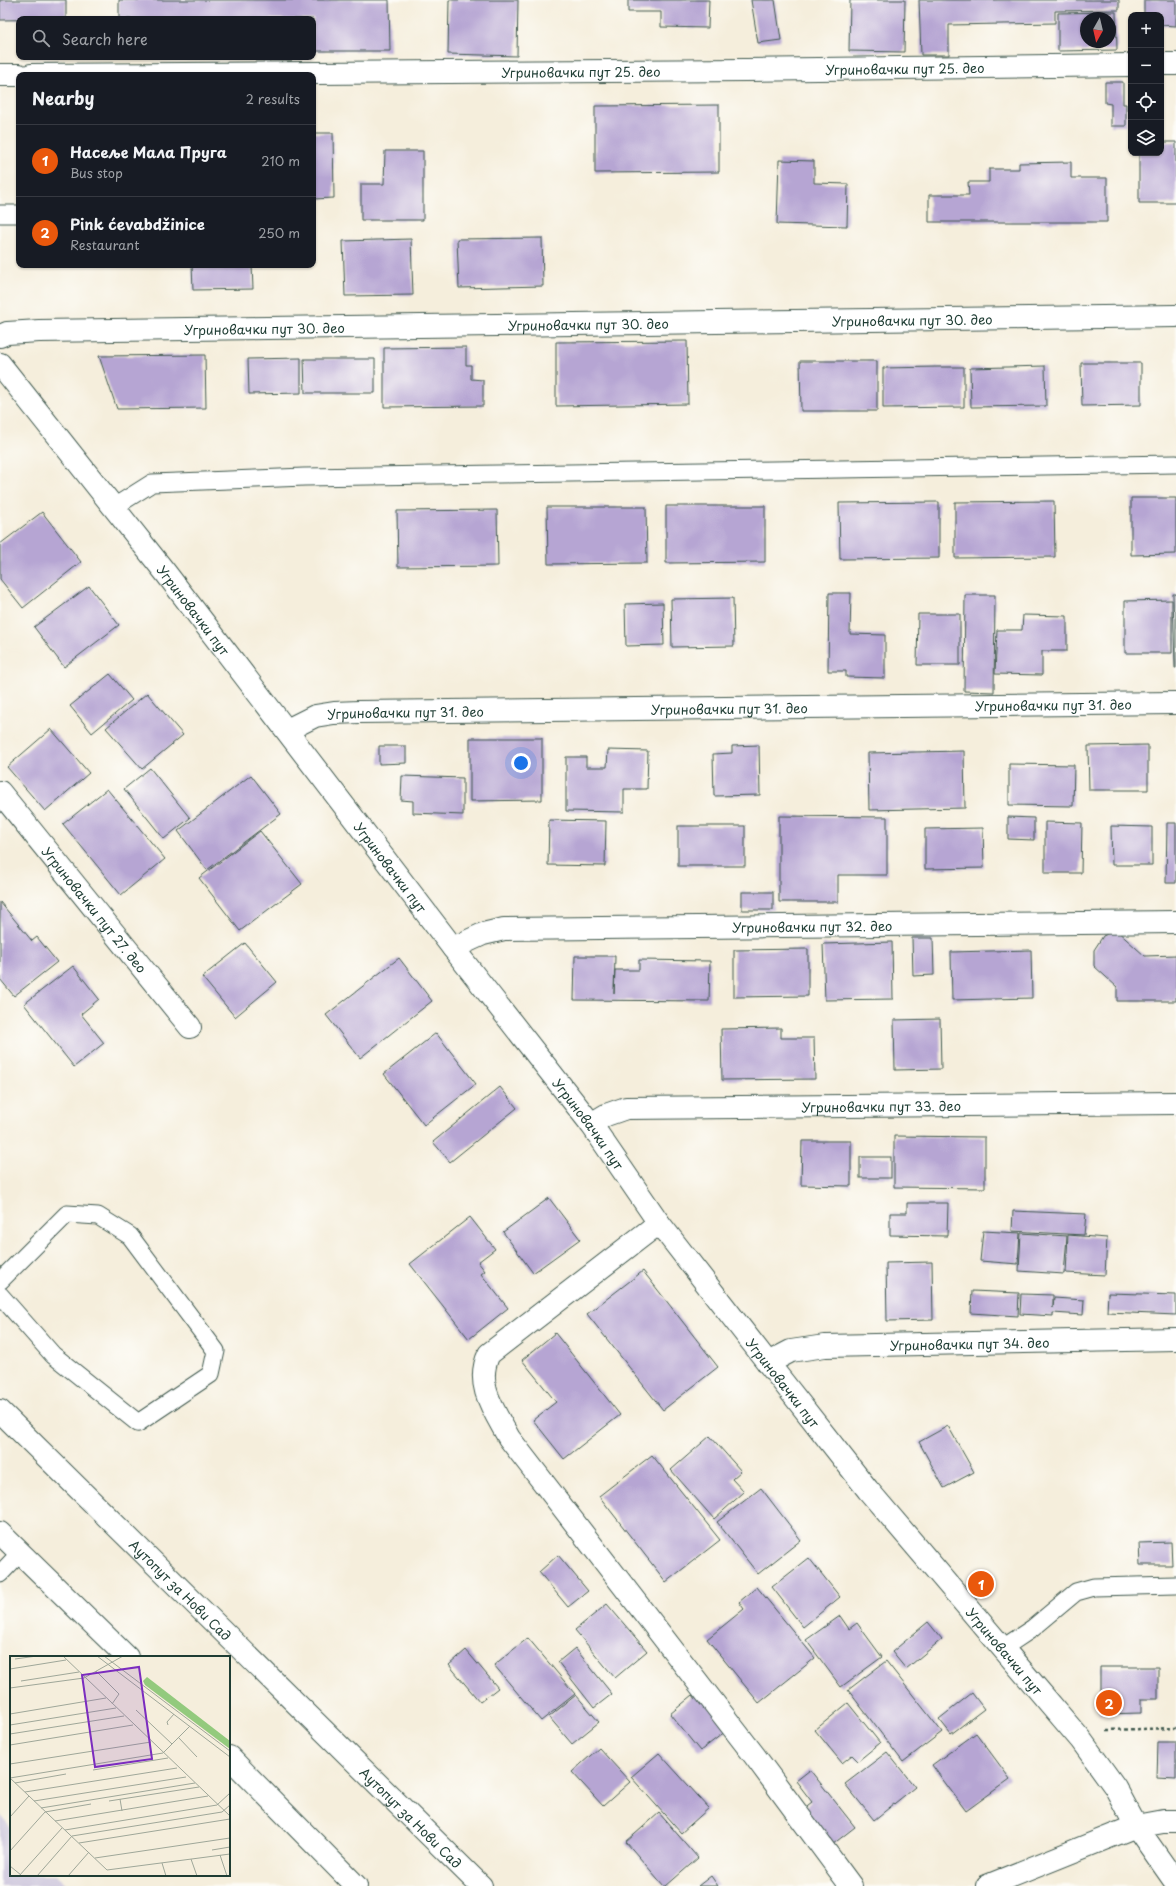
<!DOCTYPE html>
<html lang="en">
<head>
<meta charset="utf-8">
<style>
  body { margin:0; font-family:"Playpen Sans",sans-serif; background:#20242c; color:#f1f3f6 }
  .controls { position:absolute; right:12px; top:12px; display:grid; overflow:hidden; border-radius:8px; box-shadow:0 1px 3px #0004 }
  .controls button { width:36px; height:36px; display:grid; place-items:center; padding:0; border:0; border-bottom:1px solid #363941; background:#171b24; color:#f1f3f6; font:20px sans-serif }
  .compass { position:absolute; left:1080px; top:12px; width:36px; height:36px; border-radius:50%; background:#171b24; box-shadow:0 1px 3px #0004; rotate:188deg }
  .you { position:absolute; left:521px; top:763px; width:14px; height:14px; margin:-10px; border:3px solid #fff; border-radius:50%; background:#1a73e8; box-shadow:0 0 0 6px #1a73e833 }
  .badge { display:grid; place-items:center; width:26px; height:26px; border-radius:50%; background:#ea580c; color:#fff; font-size:13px; font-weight:700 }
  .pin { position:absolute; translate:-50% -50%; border:2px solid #fff; box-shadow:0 1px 4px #0006 }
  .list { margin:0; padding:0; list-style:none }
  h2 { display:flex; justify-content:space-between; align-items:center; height:52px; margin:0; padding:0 16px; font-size:17px }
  h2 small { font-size:13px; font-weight:400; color:#9ea1a6 }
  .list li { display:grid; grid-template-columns:26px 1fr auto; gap:12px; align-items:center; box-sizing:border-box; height:72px; padding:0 16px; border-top:1px solid #363941 }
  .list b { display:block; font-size:15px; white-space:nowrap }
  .list p { margin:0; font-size:13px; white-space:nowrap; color:#9ea1a6 }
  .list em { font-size:13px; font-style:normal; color:#9ea1a6 }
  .icon { flex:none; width:22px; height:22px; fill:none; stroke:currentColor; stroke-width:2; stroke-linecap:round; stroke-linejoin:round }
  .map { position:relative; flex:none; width:1176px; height:1886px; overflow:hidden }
  .search { position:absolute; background:#171b24; box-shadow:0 1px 3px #0004; left:16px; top:16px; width:300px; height:44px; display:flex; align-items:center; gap:10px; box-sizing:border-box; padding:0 14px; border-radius:8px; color:#9ea1a6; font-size:15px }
  .panel { position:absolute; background:#171b24; box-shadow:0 1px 3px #0004; left:16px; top:72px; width:300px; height:196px; border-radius:8px }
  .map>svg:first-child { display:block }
  .industrial { fill:#c7c0d9 }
  .building { fill:#b6a5d3; fill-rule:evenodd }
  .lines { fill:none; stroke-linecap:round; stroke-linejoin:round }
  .lane-casing { stroke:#3f584d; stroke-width:19 }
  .street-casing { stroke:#3f584d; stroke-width:24 }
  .secondary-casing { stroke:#3f584d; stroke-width:24 }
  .primary-casing { stroke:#3f584d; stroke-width:24 }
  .path { stroke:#3f584d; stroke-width:2.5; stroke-dasharray:3 3; stroke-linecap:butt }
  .lane { stroke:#fff; stroke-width:17 }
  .street { stroke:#fff; stroke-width:22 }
  .secondary { stroke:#fff; stroke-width:22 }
  .primary { stroke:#fff; stroke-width:22 }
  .labels { text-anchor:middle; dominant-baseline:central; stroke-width:4; stroke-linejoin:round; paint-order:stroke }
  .street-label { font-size:13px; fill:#1f3d34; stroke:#fdfcf7 }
  .inset-road { fill:none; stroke:#9fa799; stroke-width:1 }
  .view { fill:#7b2cbf; fill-opacity:0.15; stroke:#7b2cbf; stroke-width:2 }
  .inset-edge { fill:none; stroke:#1f3d34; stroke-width:2 }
</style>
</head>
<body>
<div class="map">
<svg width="1176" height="1886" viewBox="0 0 1176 1886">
  <rect width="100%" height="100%" fill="#fdfcf7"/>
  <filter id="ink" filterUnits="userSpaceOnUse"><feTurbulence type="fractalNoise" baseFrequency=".025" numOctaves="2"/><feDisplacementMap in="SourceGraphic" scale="8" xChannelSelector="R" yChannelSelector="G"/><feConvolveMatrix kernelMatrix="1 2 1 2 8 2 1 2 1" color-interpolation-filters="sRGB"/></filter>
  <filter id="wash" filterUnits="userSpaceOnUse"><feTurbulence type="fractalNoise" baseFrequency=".012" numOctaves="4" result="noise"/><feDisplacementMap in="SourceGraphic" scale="16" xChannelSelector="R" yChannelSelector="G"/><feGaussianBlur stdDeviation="0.9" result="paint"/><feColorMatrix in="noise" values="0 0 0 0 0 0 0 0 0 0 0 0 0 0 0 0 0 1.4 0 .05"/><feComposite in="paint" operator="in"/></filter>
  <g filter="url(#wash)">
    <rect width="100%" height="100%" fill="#f5eedc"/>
    <path class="industrial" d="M 0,1815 L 11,1827 L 11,1875 L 57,1875 L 67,1886 L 0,1886 Z"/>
    <g id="blocks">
      <g class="building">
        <path d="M 0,0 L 66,0 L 66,19 L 0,20 Z"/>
        <path d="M 119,0 L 389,0 L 390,51 L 313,51 L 313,19 L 119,19 Z"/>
        <path d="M 449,0 L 518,0 L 517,56 L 448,54 Z"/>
        <path d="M 628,0 L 709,0 L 708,28 L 661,27 L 661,12 L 628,12 Z"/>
        <path d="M 751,0 L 775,0 L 781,40 L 758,43 Z"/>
        <path d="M 850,0 L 905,0 L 904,52 L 849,51 Z"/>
        <path d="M 919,0 L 1119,0 L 1119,10 L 1055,11 L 1055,23 L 949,25 L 949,55 L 921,55 Z"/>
        <path d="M 1144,0 L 1176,0 L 1176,26 L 1161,25 L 1161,15 L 1144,15 Z"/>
        <path d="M 1116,12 L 1117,50 L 1058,51 L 1058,13 ZM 1086,18 L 1110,18 L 1110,42 L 1086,42 Z"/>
        <path d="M 1105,82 L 1123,82 L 1123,104 L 1126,104 L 1126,126 L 1111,126 L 1111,104 L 1105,103 Z"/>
        <path d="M 719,105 L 719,172 L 595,173 L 595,106 Z"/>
        <path d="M 313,133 L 333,133 L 334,198 L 313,199 Z"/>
        <path d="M 1161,142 L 1176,142 L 1176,203 L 1139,203 L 1139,153 L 1161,153 Z"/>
        <path d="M 385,151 L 423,151 L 423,220 L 361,220 L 361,184 L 384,184 Z"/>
        <path d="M 779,160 L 814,161 L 814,183 L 848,184 L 847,226 L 777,224 Z"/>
        <path d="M 1071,162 L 1071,178 L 1107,178 L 1107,222 L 929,222 L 929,195 L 969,195 L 968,182 L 989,182 L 989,169 L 1019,169 L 1019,163 Z"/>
        <path d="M 542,238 L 543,286 L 459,288 L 457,239 Z"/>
        <path d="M 411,239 L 413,295 L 345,296 L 343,241 Z"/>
        <path d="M 192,265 L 252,265 L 253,289 L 193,290 Z"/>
        <path d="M 687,341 L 688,404 L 556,406 L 556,342 Z"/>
        <path d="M 466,347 L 466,365 L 471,365 L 471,379 L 483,380 L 483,406 L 384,407 L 384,348 Z"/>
        <path d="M 205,355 L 206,408 L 117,409 L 99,356 Z"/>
        <path d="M 301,358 L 301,393 L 249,394 L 248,359 Z"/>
        <path d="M 304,359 L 375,359 L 375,393 L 305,393 Z"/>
        <path d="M 800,361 L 877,361 L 877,411 L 801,411 Z"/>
        <path d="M 1081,363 L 1141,363 L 1141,405 L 1082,406 Z"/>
        <path d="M 1045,366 L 1046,406 L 971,407 L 970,368 Z"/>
        <path d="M 937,367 L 964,367 L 964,407 L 883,408 L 883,368 Z"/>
        <path d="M 1131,498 L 1176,498 L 1176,554 L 1131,555 Z"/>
        <path d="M 1054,501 L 1055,557 L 955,558 L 955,502 Z"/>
        <path d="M 939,502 L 939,558 L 840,559 L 839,503 Z"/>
        <path d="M 666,506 L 765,506 L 765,562 L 666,563 Z"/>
        <path d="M 547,507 L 646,507 L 647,563 L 548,564 Z"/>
        <path d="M 497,510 L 498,566 L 398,567 L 397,511 Z"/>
        <path d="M 42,512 L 81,562 L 23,608 L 0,579 L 0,544 Z"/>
        <path d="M 89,586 L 119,625 L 64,667 L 34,627 Z"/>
        <path d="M 829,593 L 851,593 L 850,634 L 885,635 L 885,678 L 846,677 L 846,671 L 828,671 Z"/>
        <path d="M 1173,594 L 1176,594 L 1176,668 L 1175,668 Z"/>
        <path d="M 965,595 L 995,595 L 994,692 L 964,691 Z"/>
        <path d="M 733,598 L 734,646 L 672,647 L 671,599 Z"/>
        <path d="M 1172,600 L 1172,653 L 1125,653 L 1125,601 Z"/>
        <path d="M 663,603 L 664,645 L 626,646 L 625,604 Z"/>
        <path d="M 918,614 L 960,614 L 960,665 L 917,665 Z"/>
        <path d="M 1023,615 L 1067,616 L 1067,651 L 1042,651 L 1042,675 L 995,674 L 997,630 L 1022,630 Z"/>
        <path d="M 110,674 L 132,700 L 92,733 L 70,706 Z"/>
        <path d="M 147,693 L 183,735 L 142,769 L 106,728 Z"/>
        <path d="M 51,729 L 89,773 L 45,811 L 7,767 Z"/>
        <path d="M 470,738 L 542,738 L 542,800 L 470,801 Z"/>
        <path d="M 759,745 L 760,795 L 714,796 L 713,754 L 732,753 L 732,746 Z"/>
        <path d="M 1148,745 L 1148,790 L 1089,790 L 1088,746 Z"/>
        <path d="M 379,746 L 406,746 L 406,763 L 379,764 Z"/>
        <path d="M 608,750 L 648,751 L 647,789 L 624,789 L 624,812 L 566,811 L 566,757 L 586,757 L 586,767 L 607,767 Z"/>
        <path d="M 964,751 L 965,808 L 869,810 L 868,753 Z"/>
        <path d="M 1009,764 L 1074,765 L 1073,806 L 1009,805 Z"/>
        <path d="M 150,768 L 190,818 L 164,839 L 124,789 Z"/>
        <path d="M 251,775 L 281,814 L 207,870 L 178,831 Z"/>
        <path d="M 402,776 L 463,778 L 463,815 L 413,813 L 413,801 L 401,800 Z"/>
        <path d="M 107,789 L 165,859 L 121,895 L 63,824 Z"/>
        <path d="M 779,816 L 887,817 L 887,875 L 838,875 L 838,902 L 779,902 Z"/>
        <path d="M 1008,817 L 1034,818 L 1034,840 L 1008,839 Z"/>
        <path d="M 549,820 L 606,821 L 605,866 L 548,865 Z"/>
        <path d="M 1045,822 L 1082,823 L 1081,873 L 1045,873 Z"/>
        <path d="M 1167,823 L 1176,823 L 1176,883 L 1166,883 Z"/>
        <rect x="678" y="826" width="67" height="40"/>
        <path d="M 1111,826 L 1152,827 L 1152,865 L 1112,865 Z"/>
        <path d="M 983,828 L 984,868 L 925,869 L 925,829 Z"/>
        <path d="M 260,831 L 302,884 L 240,931 L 199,878 Z"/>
        <rect x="742" y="892" width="31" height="18"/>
        <path d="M 0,902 L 32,941 L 37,937 L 57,962 L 14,996 L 0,979 Z"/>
        <path d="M 1116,930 L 1145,956 L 1176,955 L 1176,1001 L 1117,1001 L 1117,987 L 1094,966 L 1094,950 L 1103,936 Z"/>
        <path d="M 912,938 L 933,938 L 934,975 L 913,976 Z"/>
        <path d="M 892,942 L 893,999 L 825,1000 L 823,944 Z"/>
        <path d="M 245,943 L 277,982 L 235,1017 L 202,977 Z"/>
        <path d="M 808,949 L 808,996 L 734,997 L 734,950 Z"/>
        <path d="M 1031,950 L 1032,998 L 952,1000 L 951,952 Z"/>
        <path d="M 575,956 L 615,956 L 614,994 L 615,970 L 639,970 L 639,960 L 710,961 L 709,1001 L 574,1000 Z"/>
        <path d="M 399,958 L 432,1001 L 360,1058 L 326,1015 Z"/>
        <path d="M 73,966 L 99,999 L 81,1014 L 104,1043 L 74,1067 L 24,1004 Z"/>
        <path d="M 940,1019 L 941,1069 L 895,1070 L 894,1020 Z"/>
        <path d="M 781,1028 L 781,1038 L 814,1038 L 815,1079 L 722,1080 L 721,1029 Z"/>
        <path d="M 436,1033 L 476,1084 L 424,1125 L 384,1074 Z"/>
        <path d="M 500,1087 L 517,1108 L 450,1162 L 433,1142 Z"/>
        <path d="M 894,1136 L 985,1137 L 985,1188 L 894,1187 Z"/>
        <path d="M 802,1141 L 851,1141 L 851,1186 L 801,1185 Z"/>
        <rect x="860" y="1157" width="31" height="21"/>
        <path d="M 549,1198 L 580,1239 L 533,1273 L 503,1232 Z"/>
        <path d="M 907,1203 L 948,1203 L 947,1236 L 890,1235 L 890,1213 L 907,1213 Z"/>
        <path d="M 1013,1211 L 1086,1214 L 1084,1235 L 1012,1231 Z"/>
        <path d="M 470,1217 L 495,1249 L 478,1262 L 485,1271 L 481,1274 L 508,1308 L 469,1339 L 410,1264 Z"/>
        <path d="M 983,1231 L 1020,1233 L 1018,1264 L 980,1261 Z"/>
        <path d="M 1021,1233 L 1067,1236 L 1064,1274 L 1019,1271 Z"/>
        <path d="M 1068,1235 L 1107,1238 L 1105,1275 L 1066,1273 Z"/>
        <path d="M 932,1262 L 933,1320 L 887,1321 L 886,1263 Z"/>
        <path d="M 643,1271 L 718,1367 L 663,1410 L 587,1314 Z"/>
        <path d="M 972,1291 L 1019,1293 L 1018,1316 L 971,1313 Z"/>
        <path d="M 1108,1293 L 1176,1295 L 1176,1315 L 1107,1312 Z"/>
        <path d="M 1021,1294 L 1053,1295 L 1053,1308 L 1054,1298 L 1084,1300 L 1083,1315 L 1053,1313 L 1053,1316 L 1020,1314 Z"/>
        <path d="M 555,1333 L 620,1415 L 564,1459 L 533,1420 L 556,1402 L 522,1360 Z"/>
        <path d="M 948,1426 L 974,1472 L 944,1488 L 919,1442 Z"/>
        <path d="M 710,1436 L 741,1471 L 732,1479 L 744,1492 L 714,1519 L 671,1470 Z"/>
        <path d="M 652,1455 L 720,1540 L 666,1582 L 599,1496 Z"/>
        <path d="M 761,1488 L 801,1540 L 758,1574 L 717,1522 Z"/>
        <path d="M 1171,1542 L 1172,1565 L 1140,1565 L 1139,1543 Z"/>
        <path d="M 558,1555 L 588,1591 L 568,1607 L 539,1572 Z"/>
        <path d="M 809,1558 L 840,1597 L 803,1627 L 772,1587 Z"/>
        <path d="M 757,1587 L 815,1658 L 759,1703 L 707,1639 L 744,1609 L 739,1602 Z"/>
        <path d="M 607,1604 L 647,1651 L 615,1678 L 575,1630 Z"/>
        <path d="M 840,1616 L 849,1629 L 857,1623 L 882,1657 L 841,1687 L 806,1640 Z"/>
        <path d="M 928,1622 L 942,1639 L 906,1669 L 892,1652 Z"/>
        <path d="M 528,1638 L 575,1694 L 541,1721 L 494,1665 Z"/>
        <path d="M 575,1648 L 612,1694 L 594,1708 L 558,1662 Z"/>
        <path d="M 466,1650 L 498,1688 L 480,1702 L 449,1665 Z"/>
        <path d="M 886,1661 L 942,1732 L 903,1762 L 848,1690 Z"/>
        <path d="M 1100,1667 L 1158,1667 L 1158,1699 L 1141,1699 L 1141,1713 L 1100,1714 Z"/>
        <path d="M 699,1690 L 730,1728 L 700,1751 L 670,1714 Z"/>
        <path d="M 972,1693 L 984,1709 L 951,1734 L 939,1719 Z"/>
        <path d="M 576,1695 L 599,1722 L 572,1744 L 549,1717 Z"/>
        <path d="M 848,1703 L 880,1743 L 858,1761 L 852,1755 L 842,1763 L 815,1730 Z"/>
        <path d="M 976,1733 L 1010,1779 L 966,1811 L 932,1765 Z"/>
        <path d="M 1158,1742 L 1176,1742 L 1176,1779 L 1157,1778 Z"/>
        <path d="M 599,1748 L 630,1782 L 603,1806 L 572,1772 Z"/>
        <path d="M 887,1752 L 915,1787 L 874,1820 L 845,1784 Z"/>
        <path d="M 659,1753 L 709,1808 L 681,1833 L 631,1777 Z"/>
        <path d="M 810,1770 L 855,1827 L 828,1848 L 799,1812 L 812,1802 L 796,1781 Z"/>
        <path d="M 659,1813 L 698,1858 L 666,1886 L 664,1886 L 626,1842 Z"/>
        <path d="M 711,1876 L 718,1886 L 698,1886 Z"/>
      </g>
    </g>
  </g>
  <g filter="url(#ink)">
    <use href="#blocks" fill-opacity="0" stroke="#3f584d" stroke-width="1"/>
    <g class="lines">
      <g class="lane-casing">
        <g id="lane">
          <path d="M 0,214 L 19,214"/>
          <path d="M 114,507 L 152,483 L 304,477 L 1176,464"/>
          <path d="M 0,1281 L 67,1214 L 98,1216 L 130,1236 L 216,1351 L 211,1374 L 138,1423 L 53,1355 L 0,1295"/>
          <path d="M 0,1574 L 20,1553"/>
          <path d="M 1003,1648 L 1033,1628 L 1076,1592 L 1094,1587 L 1176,1585"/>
        </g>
      </g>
      <g class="street-casing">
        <g id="street">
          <path d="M 1161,64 L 1176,64"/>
          <path d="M 0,75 L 19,75"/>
          <path id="s1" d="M 31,75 L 745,70 L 1131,65"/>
          <path id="s2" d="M 0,336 L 7,333 L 39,331 L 1176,316"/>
          <path id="s3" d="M 287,730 L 315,716 L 334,713 L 359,712 L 1176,703"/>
          <path id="s4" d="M 0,792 L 190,1027"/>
          <path id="s5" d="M 453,948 L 483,934 L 504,929 L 1176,922"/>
          <path id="s6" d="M 591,1124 L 606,1115 L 626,1108 L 1176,1103"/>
          <path d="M 659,1223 L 489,1354 C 474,1385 495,1412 509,1438 L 754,1755 L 851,1886"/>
          <path id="s7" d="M 768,1363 L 791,1351 L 825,1346 L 1176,1339"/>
          <path d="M 1136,1826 L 1176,1883"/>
        </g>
      </g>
      <g class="secondary-casing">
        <g id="secondary">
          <path id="s8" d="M 0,364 L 165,572 L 453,948 L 591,1124 L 659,1223 L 768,1363 L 868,1490 L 1081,1740 L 1115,1787 L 1136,1826"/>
          <path d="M 987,1886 L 1136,1826 L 1163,1821 L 1176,1821"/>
        </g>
      </g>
      <g class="primary-casing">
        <g id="primary">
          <path id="s9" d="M 0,1411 L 481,1886"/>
          <path d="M 0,1533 L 127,1657"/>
          <path d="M 229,1757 L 356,1886"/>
        </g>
      </g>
      <path class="path" d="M 1107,1730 L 1176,1728"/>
      <use href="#lane" class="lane"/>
      <use href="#street" class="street"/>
      <use href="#secondary" class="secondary"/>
      <use href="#primary" class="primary"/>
    </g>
  </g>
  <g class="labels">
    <g class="street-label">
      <text stroke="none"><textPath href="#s1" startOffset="874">Угриновачки пут 25. део</textPath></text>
      <text stroke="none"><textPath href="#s1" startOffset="550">Угриновачки пут 25. део</textPath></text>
      <text stroke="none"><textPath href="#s2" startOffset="913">Угриновачки пут 30. део</textPath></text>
      <text stroke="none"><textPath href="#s2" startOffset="589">Угриновачки пут 30. део</textPath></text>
      <text stroke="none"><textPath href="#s2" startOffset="265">Угриновачки пут 30. део</textPath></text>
      <text stroke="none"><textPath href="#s8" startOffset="313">Угриновачки пут</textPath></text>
      <text stroke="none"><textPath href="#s3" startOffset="770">Угриновачки пут 31. део</textPath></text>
      <text stroke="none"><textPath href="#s3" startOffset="446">Угриновачки пут 31. део</textPath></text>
      <text stroke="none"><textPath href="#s3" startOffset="122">Угриновачки пут 31. део</textPath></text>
      <text stroke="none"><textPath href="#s8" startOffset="637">Угриновачки пут</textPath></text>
      <text stroke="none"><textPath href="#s4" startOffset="151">Угриновачки пут 27. део</textPath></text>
      <text stroke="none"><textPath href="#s5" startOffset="363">Угриновачки пут 32. део</textPath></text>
      <text stroke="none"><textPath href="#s6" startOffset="294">Угриновачки пут 33. део</textPath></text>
      <text stroke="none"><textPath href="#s8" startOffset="961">Угриновачки пут</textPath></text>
      <text stroke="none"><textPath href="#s7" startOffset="205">Угриновачки пут 34. део</textPath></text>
      <text stroke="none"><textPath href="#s8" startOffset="1285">Угриновачки пут</textPath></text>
      <text stroke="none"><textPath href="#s9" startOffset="254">Аутопут за Нови Сад</textPath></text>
      <text stroke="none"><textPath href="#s8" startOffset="1633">Угриновачки пут</textPath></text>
      <text stroke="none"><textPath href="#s9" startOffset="578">Аутопут за Нови Сад</textPath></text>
    </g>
  </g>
  <g transform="translate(10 1656)">
    <rect width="220" height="220" fill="#f5eedc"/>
    <path d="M 137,21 L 220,85 L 220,93 L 135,29 L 133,25 Z" fill="#93ca7d"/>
    <path class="inset-road" d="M 53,0 L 220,160M 87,0 L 220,101M 94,0 L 220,95M 5,3 L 27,0M 0,13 L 56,4M 86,15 L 109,38 L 102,48M 11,25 L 69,16M 0,32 L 74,22 L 113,0M 126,54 L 162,88M 0,58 L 96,42M 0,69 L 106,52M 158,69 L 157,66 L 164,58M 0,78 L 114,60M 168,81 L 187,101M 0,89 L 123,69M 153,97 L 180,70M 0,108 L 141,86M 83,114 L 158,102M 0,122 L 153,97M 0,122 L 97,214M 5,127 L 56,118M 15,136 L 167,112M 110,143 L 112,155M 24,145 L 176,121M 99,145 L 189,131M 31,152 L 185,127M 35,156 L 81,148M 0,161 L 19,140M 45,165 L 198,140M 55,174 L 207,149 L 220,137M 62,180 L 212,156 L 220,149M 69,187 L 220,163M 202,194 L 220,191M 0,195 L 35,156M 210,199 L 217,220M 85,202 L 220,182M 181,203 L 187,220M 152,207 L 156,220M 0,210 L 11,219M 97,214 L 220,198M 9,220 L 52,172M 27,220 L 62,180M 58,220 L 79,196"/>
    <path class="view" d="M 129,11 L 142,103 L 85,111 L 72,19 Z"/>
    <rect width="220" height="220" class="inset-edge"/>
  </g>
</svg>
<div class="controls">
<button>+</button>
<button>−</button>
<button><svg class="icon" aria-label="locate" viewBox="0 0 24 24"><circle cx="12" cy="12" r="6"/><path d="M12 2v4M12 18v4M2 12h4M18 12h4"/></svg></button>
<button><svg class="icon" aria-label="layers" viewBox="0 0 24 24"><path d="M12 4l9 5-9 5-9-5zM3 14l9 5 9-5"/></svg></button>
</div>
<svg class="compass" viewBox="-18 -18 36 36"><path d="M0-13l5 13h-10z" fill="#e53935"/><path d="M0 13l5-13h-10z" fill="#9ea1a6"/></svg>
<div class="you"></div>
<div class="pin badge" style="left:981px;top:1584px">1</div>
<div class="pin badge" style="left:1109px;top:1703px">2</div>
<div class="search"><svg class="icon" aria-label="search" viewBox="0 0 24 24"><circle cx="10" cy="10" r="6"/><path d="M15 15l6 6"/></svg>Search here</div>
<section class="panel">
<h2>Nearby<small>2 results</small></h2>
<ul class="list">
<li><span class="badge">1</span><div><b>Насеље Мала Пруга</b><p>Bus stop</p></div><em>210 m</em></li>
<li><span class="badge">2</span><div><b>Pink ćevabdžinice</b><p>Restaurant</p></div><em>250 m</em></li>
</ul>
</section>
</div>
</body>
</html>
